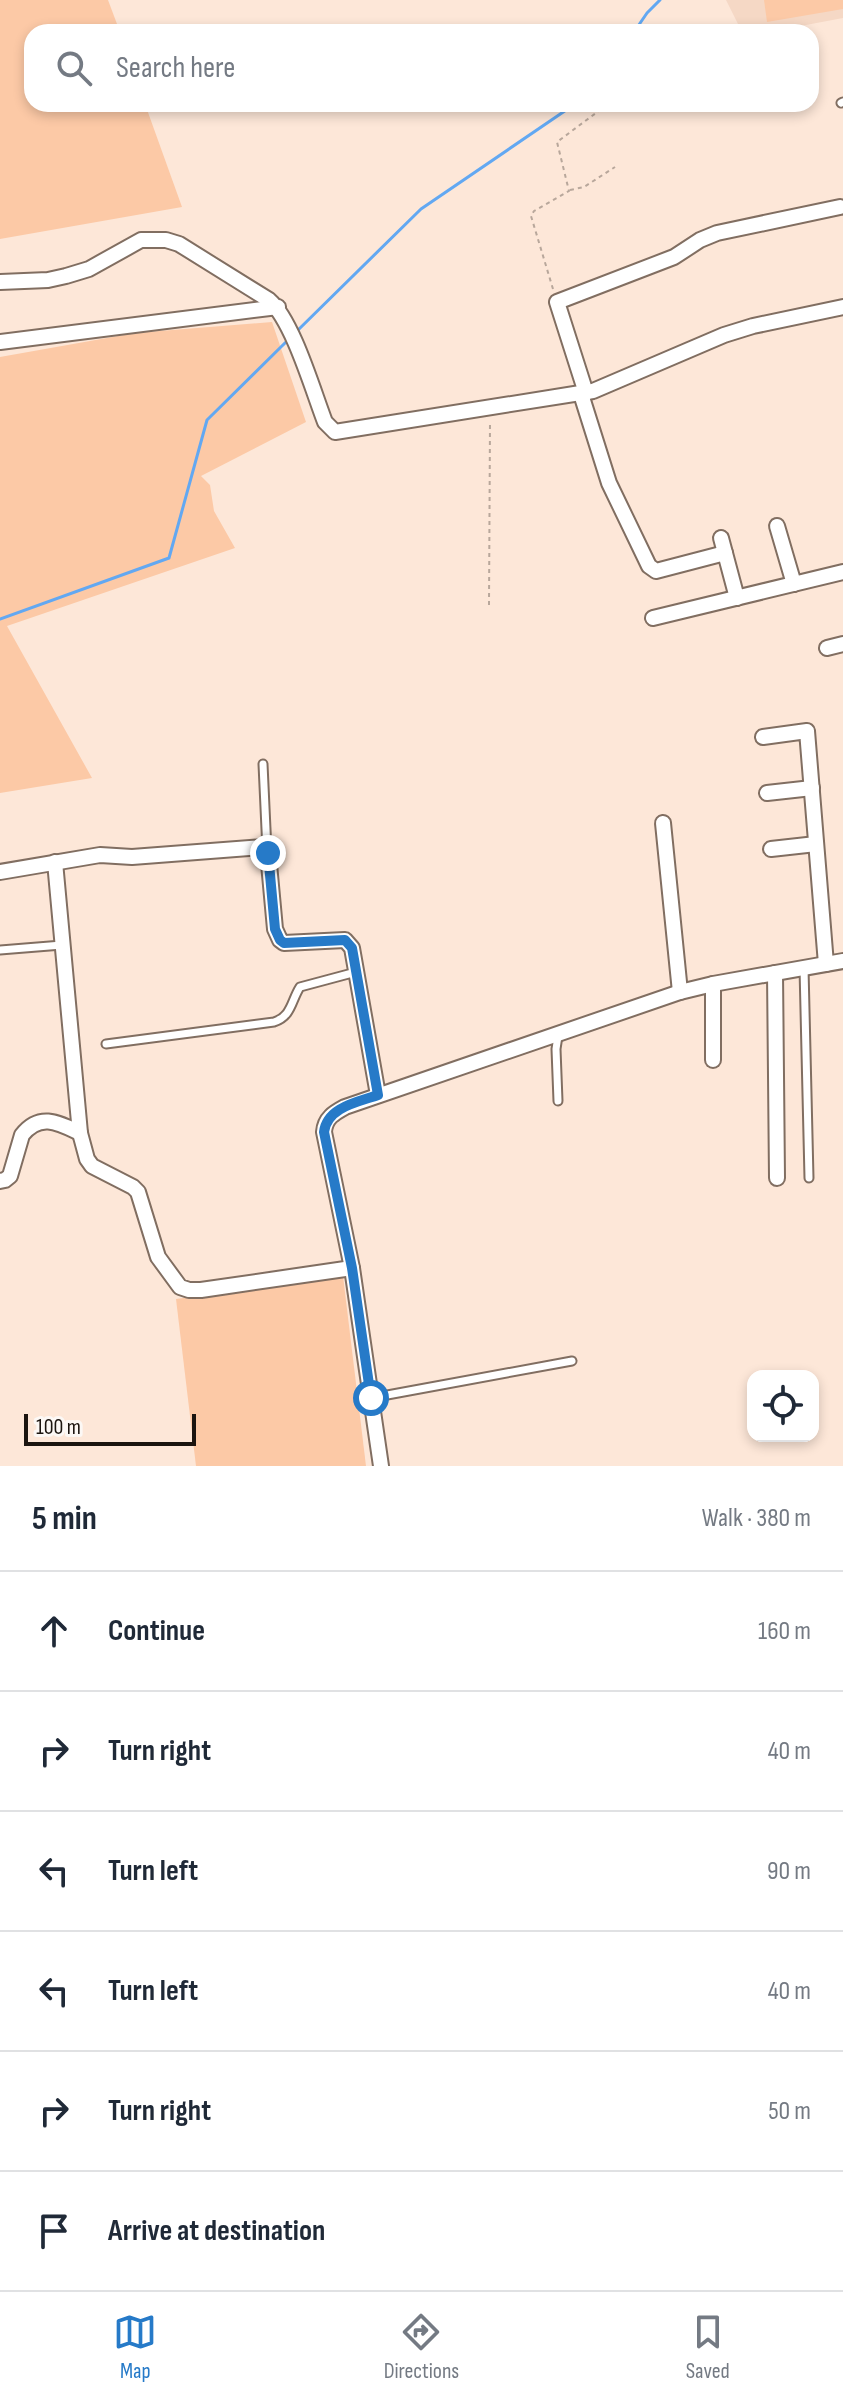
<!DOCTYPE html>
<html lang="en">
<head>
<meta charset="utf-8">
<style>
  body { margin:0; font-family:"Sofia Sans Condensed",sans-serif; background:#f6f6f7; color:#1f2937 }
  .controls { position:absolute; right:24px; bottom:24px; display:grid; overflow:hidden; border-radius:16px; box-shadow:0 4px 12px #0003 }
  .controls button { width:72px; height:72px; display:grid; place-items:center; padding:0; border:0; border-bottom:2px solid #e0e1e3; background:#fff; color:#1f2937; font:40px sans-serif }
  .scale { position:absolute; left:24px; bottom:20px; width:172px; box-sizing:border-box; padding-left:8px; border:4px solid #1b140f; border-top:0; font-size:22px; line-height:28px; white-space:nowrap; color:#1b140f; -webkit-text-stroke:6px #fcf8f5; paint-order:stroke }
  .stop { position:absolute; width:24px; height:24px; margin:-18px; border:6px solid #267ac8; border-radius:50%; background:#fff }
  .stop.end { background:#267ac8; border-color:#fff; box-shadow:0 2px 8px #0008 }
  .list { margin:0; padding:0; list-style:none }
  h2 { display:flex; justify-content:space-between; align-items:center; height:104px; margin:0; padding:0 32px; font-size:34px }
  h2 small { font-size:26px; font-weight:400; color:#747a83 }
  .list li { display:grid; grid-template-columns:52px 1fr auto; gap:24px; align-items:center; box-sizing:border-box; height:120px; padding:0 32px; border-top:2px solid #e0e1e3 }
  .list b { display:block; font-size:30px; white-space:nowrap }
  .list em { font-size:26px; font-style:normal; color:#747a83 }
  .icon { flex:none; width:44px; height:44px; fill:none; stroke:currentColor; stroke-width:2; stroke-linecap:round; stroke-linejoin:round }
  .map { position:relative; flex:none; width:843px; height:1466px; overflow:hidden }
  .search { position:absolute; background:#fff; box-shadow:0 4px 12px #0003; left:24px; right:24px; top:24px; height:88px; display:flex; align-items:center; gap:20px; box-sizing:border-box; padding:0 28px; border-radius:24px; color:#747a83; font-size:30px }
  .sheet { height:824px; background:#fff }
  nav { display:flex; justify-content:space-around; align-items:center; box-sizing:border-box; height:112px; border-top:2px solid #e0e1e3; background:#fff; font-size:22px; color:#747a83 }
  nav a { display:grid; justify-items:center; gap:4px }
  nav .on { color:#267ac8 }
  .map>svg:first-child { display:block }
  .built { fill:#f5d8c5 }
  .green { fill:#fcc9a6 }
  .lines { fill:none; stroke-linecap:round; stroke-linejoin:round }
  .stream { stroke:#62a8f2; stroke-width:3 }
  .service-casing { stroke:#816e61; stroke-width:11 }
  .minor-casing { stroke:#816e61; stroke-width:18 }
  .path { stroke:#b8a79b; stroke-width:2; stroke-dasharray:4 4; stroke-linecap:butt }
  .service { stroke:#fff; stroke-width:7 }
  .minor { stroke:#fff; stroke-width:14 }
  .route { stroke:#267ac8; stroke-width:10 }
</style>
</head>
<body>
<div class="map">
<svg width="843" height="1466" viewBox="0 0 843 1466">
  <rect width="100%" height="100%" fill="#fde7d8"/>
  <path class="built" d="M 726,0 L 843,0 L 843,18 L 769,32 L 742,32 Z"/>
  <g class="green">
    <path d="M 0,0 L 108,0 L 120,32 L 32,32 L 32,104 L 145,104 L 182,207 L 0,239 Z"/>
    <path d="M 764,0 L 843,0 L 843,9 L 767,22 Z"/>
    <path d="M 272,322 L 306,422 L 201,476 L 210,485 L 214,511 L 235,548 L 7,626 L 92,778 L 0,793 L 0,357 L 135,333 Z"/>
    <path d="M 343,1276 L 366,1466 L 196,1466 L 176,1299 Z"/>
  </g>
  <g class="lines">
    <g class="stream">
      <path d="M 634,32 L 647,13 L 660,0"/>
      <path d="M 296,332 L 421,209 L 575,104"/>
      <path d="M 0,619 L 169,558 L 207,420 L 288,340"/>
    </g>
    <g class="service-casing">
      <g id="service">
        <path d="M 841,103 L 843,102"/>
        <path d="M 263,764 L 267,851"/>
        <path d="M 0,950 L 62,945"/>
        <path d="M 804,968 L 809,1178"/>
        <path d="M 558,1036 L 556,1049 L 558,1101"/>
        <path d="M 106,1044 L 274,1022 C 292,1016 291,1001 300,987 L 356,972"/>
        <path d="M 371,1398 L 572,1361"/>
      </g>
    </g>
    <g class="minor-casing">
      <g id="minor">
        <path d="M 0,282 L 48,280 L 66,276 L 89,269 L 141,240 L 166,240 L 179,244 L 269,300 C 293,321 313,391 325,422 L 335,432 L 593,391 L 724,335 L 753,326 L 843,307"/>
        <path d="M 0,342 L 278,307"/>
        <path d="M 586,393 L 557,302 L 674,257 L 700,240 L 717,233 L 840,207"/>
        <path d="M 581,394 L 609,483 L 649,566 L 656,571 L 725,553"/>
        <path d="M 777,526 L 794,584"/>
        <path d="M 721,538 L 737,598"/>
        <path d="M 653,618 L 843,572"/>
        <path d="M 827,648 L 843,644"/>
        <path d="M 763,737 L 807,731 L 826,964"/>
        <path d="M 767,793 L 812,788"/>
        <path d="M 663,823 L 680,992"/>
        <path d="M 771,849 L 816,844"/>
        <path d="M 55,862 L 80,1133 L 87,1159 L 92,1166 L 133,1187 L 138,1192 L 158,1257 L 180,1287 L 189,1290 L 201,1290 L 352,1268"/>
        <path d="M 0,872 L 100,855 L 132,857 L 263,847 L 268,853 L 275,929 L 280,940 L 284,943 L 345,940 L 352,948 L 378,1095"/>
        <path d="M 775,973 L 777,1178"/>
        <path d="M 713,1060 L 713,984"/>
        <path d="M 0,1181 L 5,1180 L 10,1176 L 22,1135 C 40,1112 59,1123 80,1133"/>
        <path d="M 381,1466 L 352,1268 L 324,1132 C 325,1118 334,1113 345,1107 L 680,992 L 713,984 L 843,961"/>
      </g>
    </g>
    <g class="path">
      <path d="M 570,190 L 584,187 L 615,167"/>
      <path d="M 553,289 L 531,216 L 534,211 L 569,191 L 557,142 L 604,107"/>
      <path d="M 489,605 L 490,422"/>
    </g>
    <use href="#service" class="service"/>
    <use href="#minor" class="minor"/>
  </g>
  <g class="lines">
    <path class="route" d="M 268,853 L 275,929 L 280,940 L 284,943 L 345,940 L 352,948 L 378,1095 C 358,1102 327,1107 324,1132 L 352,1268 L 371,1398"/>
  </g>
</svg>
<div class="controls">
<button><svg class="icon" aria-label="locate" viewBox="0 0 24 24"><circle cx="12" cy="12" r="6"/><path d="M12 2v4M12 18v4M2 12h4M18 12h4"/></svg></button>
</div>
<div class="scale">100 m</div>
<div class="stop" style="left:371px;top:1398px"></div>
<div class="stop end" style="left:268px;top:853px"></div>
<div class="search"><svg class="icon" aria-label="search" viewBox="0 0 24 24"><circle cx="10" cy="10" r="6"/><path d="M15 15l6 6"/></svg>Search here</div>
</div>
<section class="sheet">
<h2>5 min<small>Walk · 380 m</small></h2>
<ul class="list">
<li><svg class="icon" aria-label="ahead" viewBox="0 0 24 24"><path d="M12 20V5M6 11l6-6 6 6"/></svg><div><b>Continue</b></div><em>160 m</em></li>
<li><svg class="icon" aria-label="right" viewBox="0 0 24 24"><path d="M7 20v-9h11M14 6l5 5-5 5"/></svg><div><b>Turn right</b></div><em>40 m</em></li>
<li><svg class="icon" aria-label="left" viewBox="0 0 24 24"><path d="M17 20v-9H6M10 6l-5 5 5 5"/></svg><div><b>Turn left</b></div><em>90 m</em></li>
<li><svg class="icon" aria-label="left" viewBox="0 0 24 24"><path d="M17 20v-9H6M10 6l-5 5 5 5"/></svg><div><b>Turn left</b></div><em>40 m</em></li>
<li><svg class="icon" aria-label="right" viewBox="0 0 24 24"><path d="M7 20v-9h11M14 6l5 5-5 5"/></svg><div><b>Turn right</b></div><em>50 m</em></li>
<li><svg class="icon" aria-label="arrive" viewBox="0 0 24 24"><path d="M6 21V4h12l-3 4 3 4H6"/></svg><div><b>Arrive at destination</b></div></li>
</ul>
</section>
<nav>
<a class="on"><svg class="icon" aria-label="map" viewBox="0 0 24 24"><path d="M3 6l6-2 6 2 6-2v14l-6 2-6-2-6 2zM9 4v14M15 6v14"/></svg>Map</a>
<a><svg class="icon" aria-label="directions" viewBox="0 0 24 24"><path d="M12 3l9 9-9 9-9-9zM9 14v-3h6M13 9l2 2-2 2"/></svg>Directions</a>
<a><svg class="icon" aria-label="saved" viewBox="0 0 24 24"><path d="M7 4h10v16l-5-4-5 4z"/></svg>Saved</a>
</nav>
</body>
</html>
